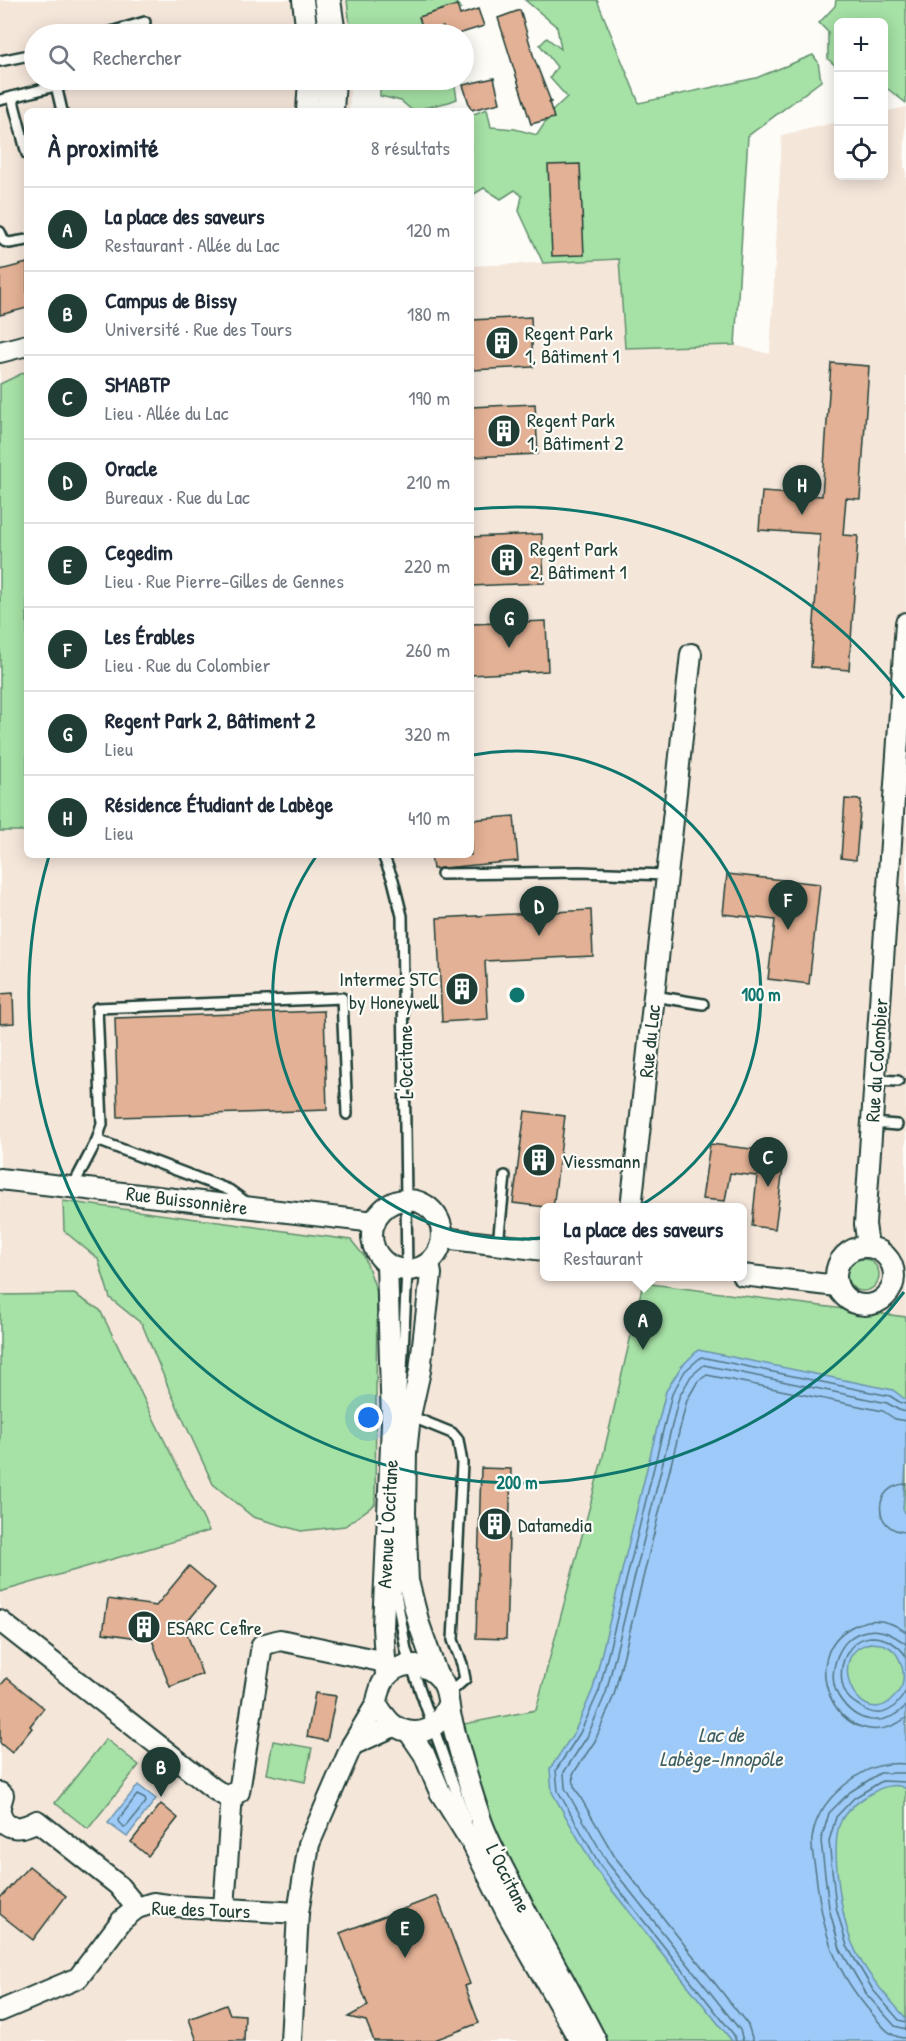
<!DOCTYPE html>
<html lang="fr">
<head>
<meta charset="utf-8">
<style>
  body { margin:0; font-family:"Patrick Hand",sans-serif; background:#f2f2f3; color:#1f2937 }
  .controls { position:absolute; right:18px; top:18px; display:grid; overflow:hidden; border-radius:9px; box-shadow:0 3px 15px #0003 }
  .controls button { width:54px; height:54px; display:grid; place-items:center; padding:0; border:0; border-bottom:2px solid #e0e1e3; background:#fff; color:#1f2937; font:30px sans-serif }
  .you { position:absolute; left:369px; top:1418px; width:21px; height:21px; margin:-15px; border:4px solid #fff; border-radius:50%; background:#1a73e8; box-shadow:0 0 0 9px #1a73e833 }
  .badge { display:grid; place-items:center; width:39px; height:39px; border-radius:50%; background:#1f3d34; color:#fff; font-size:20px; font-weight:700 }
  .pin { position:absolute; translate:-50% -50px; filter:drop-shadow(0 2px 3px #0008) }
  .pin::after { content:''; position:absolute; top:32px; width:21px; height:18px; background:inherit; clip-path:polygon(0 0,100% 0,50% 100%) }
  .popup { position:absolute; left:540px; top:1203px; width:207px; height:78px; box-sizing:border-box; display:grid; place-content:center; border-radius:9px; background:#fff; filter:drop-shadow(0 2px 4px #0005); font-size:20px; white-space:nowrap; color:#747a83 }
  .popup b { font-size:22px; color:#1f2937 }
  .popup::after { content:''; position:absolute; left:50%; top:100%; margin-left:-12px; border:12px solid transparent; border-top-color:#fff }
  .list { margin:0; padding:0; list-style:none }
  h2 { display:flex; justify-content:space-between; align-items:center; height:78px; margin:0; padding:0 24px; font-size:26px }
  h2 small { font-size:20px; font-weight:400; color:#747a83 }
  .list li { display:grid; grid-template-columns:39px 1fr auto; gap:18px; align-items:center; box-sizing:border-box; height:84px; padding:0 24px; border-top:2px solid #e0e1e3 }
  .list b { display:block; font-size:22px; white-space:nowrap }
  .list p { margin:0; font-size:20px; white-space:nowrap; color:#747a83 }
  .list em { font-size:20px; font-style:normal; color:#747a83 }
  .icon { flex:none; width:33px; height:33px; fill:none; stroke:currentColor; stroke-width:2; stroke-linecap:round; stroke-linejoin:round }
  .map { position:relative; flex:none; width:906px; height:2041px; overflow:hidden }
  .search { position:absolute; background:#fff; box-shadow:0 3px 15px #0003; left:24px; top:24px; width:450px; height:66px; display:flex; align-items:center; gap:15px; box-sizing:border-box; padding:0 21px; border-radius:33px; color:#747a83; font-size:22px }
  .panel { position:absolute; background:#fff; box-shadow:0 3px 15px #0003; left:24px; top:108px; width:450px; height:750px; border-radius:9px }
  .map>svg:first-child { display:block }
  .built { fill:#f5e6da; fill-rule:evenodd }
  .green { fill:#a6e1a6; stroke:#628f6d; stroke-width:1.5 }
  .water { fill:#9dcaf8; stroke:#6b92aa; stroke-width:1.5; fill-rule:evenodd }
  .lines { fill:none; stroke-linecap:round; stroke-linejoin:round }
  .shore { stroke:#517582; stroke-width:1.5 }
  .building { fill:#e3b195; stroke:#1f3d34; stroke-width:1.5 }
  .service-casing { stroke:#1f3d34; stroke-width:14 }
  .minor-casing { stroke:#1f3d34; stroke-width:24 }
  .service { stroke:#fdfcf7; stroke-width:9 }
  .minor { stroke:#fdfcf7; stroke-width:20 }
  .ring { fill:none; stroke:#0f766e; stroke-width:3 }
  .labels { text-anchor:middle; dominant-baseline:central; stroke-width:4.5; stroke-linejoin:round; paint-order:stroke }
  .poi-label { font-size:20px; fill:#1f3d34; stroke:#fdfcf7; text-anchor:start }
  .street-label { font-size:20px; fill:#1f3d34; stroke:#fdfcf7 }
  .water-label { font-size:21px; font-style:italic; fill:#3e6065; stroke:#fdfcf7 }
  .centre { fill:#0f766e; stroke:#fdfcf7; stroke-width:3 }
  .ring-label { font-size:18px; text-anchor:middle; font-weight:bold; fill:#0f766e; stroke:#fdfcf7; stroke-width:4.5; stroke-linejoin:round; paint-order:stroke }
</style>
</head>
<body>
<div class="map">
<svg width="906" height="2041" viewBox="0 0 906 2041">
  <rect width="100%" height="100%" fill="#fdfcf7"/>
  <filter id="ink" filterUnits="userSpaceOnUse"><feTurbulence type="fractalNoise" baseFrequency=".0167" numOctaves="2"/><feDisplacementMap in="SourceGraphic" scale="12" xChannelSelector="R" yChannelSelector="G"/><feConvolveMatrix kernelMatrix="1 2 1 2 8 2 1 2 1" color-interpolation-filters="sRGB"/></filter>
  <g filter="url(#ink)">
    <path class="built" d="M 0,0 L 347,0 L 351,34 L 34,34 L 34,80 L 351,80 L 349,111 L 27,111 L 27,855 L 471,855 L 471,266 L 620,259 L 625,348 L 734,345 L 770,354 L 782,135 L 838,122 L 838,176 L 884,176 L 884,112 L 906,107 L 904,168 L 906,168 L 906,2041 L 0,2041 ZM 544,1208 L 742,1208 L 742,1276 L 544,1276 Z"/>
    <g class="green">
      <path d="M 347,0 L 453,0 L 461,8 L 423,28 L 422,34 L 351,34 Z"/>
      <path d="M 525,0 L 597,0 L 639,103 L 756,78 L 813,55 L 818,62 L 821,81 L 748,136 L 735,345 L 625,348 L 619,259 L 543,263 L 519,211 L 522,196 L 515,190 L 501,199 L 484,188 L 471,196 L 471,115 L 487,109 L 491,127 L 515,129 L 537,135 L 554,109 L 567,97 L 550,78 L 557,67 L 540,45 L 547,38 L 561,49 L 557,27 Z"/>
      <path d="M 836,0 L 906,0 L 906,103 L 884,86 L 884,22 L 838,22 L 838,68 L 828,59 L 828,32 L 819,23 L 835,6 Z"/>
      <path d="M 380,80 L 454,80 L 457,99 L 449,102 L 423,108 L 423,111 L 413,111 L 401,101 L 380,96 Z"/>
      <path d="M 27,371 L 27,831 L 0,831 L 0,384 Z"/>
      <path d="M 63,1201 L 351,1240 L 364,1256 L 377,1292 L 375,1504 L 345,1526 L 301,1531 L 253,1517 L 213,1484 L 169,1389 L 142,1324 L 110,1298 L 98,1259 L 64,1231 Z"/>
      <circle cx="863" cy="1275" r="16"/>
      <path d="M 643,1283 L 906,1317 L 906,2041 L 608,2041 L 533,1913 L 497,1844 L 464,1724 L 536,1710 L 603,1456 Z"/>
      <path d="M 74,1294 L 100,1310 L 209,1531 L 0,1592 L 0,1295 Z"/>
      <path d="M 106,1739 L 139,1765 L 88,1829 L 55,1803 Z"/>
      <path d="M 273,1741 L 312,1748 L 305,1782 L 267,1774 Z"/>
    </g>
    <g class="water">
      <path d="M 698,1350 L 893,1390 L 906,1400 L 906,1463 L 903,1509 L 906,1515 L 906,1789 C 896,1782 881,1787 872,1793 C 861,1799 846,1810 841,1821 C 829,1844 842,1919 852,1943 C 864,1972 886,1996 906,2018 L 906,2041 L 732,2041 L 596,1870 L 552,1792 L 550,1769 L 575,1731 L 593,1689 L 666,1391 L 681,1367 ZM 870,1643 C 874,1644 880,1643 884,1645 C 900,1650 906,1671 902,1686 C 871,1741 828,1672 857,1649 C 860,1646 866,1645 870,1643 Z"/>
      <path d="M 138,1785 L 156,1799 L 127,1837 L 108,1823 Z"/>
    </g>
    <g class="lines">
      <g class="shore">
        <path d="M 906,1484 C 872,1485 872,1531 906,1532"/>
        <path d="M 906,1632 C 892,1622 875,1617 858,1624 C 788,1652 841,1765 906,1718"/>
        <path d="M 906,1644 C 891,1633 877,1626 859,1633 C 837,1642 826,1676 839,1697 C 856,1724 884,1728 906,1706"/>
        <path d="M 906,1656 C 898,1644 885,1637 871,1637 C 846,1639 835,1671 845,1692 C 847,1697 853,1702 858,1705 C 879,1721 894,1712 906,1691"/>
        <path d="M 906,1764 C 884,1762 869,1767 851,1780 C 831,1795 815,1813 812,1839 C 811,1851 815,1864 816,1875 C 823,1934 834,1971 874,2016 C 883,2027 891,2038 906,2038"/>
        <path d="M 906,1773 L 880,1773 L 850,1792 L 829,1813 L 821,1841 L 829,1908 L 840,1949 L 867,1995 L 895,2026 L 906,2029"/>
        <path d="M 906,1782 L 882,1781 L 854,1798 L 836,1817 L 829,1841 L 836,1907 L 847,1946 L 873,1990 L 899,2020 L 906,2022"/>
        <path d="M 137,1795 L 145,1799 L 146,1802 L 127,1826 L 124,1827 L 119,1823 L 118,1820 Z"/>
        <path d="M 736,2041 L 734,2035 L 601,1867 L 558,1791 L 556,1770 L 580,1733 L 599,1691 L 672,1394 L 685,1371 L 701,1357 L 890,1396 L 901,1403 L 906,1404"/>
        <path d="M 743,2041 L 740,2030 L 607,1862 L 565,1788 L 564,1772 L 587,1737 L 606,1693 L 679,1397 L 691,1376 L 704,1365 L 887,1403 L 899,1410 L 906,1412"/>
        <path d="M 753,2041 L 748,2025 L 615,1857 L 574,1786 L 573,1774 L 595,1741 L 614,1695 L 687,1400 L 698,1381 L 707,1375 L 883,1411 L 895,1419 L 906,1421"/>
      </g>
    </g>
    <g class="building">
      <path d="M 457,5 L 460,15 L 478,9 L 484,26 L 458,34 L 446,34 L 443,27 L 424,33 L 419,17 Z"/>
      <path d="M 520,10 L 534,58 L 551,102 L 549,102 L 554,118 L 531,124 L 498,18 Z"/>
      <path d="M 494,78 L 500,103 L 471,110 L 463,85 Z"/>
      <path d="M 580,164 L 584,255 L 552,256 L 548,165 Z"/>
      <path d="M 27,263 L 27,308 L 0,315 L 0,270 Z"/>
      <path d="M 531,317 L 533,367 L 471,370 L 471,320 Z"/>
      <path d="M 831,363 L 869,366 L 860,499 L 846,498 L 843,535 L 858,536 L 849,670 L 811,667 L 820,534 L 759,530 L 762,492 L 822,496 Z"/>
      <path d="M 535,404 L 538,454 L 471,457 L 471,407 Z"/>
      <path d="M 542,534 L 544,583 L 471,586 L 471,537 Z"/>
      <path d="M 546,621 L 548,671 L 471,675 L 471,624 Z"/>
      <path d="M 845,799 L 861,800 L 856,860 L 841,858 Z"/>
      <path d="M 514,816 L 518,861 L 433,869 L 431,855 L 471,855 L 471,820 Z"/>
      <path d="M 727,874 L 820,884 L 809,984 L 768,979 L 775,920 L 723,914 Z"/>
      <path d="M 591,910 L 593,956 L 485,961 L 488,1019 L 442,1022 L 437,918 Z"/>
      <path d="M 13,993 L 14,1023 L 0,1024 L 0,994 Z"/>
      <path d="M 324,1011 L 327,1110 L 118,1117 L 115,1018 Z"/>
      <path d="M 525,1111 L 565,1116 L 553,1208 L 513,1203 Z"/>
      <path d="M 710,1144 L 785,1153 L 775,1229 L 752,1226 L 757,1176 L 730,1173 L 725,1201 L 702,1199 Z"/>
      <path d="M 481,1468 L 511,1469 L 506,1639 L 476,1638 Z"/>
      <path d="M 189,1566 L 215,1588 L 184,1626 L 202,1674 L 170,1687 L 152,1640 L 103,1633 L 108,1599 L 156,1606 Z"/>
      <path d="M 7,1678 L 44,1708 L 30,1726 L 32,1728 L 12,1753 L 0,1743 L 0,1686 Z"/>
      <path d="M 315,1693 L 336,1696 L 327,1741 L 307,1737 Z"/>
      <path d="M 161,1804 L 178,1818 L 148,1856 L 131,1842 Z"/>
      <path d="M 29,1866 L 66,1896 L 33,1940 L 0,1914 L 0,1898 Z"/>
      <path d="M 437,1896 L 470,1984 L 465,1986 L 479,2023 L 432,2041 L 374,2041 L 366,2021 L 348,2017 L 368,2006 L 340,1933 Z"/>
      <path d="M 226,2005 L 230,2014 L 245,2015 L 244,2041 L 197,2041 L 189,2019 Z"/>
    </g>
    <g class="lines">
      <g class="service-casing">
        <g id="service">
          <path d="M 319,0 L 324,34"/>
          <path d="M 104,34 L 145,22"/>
          <path d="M 0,61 L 34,54"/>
          <path d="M 55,81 L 62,111"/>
          <path d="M 12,97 L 27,154"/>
          <path d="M 0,100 L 79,80"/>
          <path d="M 321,111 L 323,80"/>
          <path d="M 0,232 L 4,241 L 9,243 L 27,240"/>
          <path d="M 383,855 L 393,880 L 402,916 L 407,1271 L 400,1411"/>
          <path d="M 442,874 L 579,872 L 667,875"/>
          <path d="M 654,996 L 703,1004"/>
          <path d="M 875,1080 L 898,1081"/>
          <path d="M 872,1123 L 897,1125"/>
          <path d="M 97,1140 L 229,1190 L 247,1203"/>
          <path d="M 73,1186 L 97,1140 L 102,1124 L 97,1008 L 342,998 L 347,1114"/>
          <path d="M 498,1244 L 505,1176"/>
          <path d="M 410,1416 L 452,1433 L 458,1440 L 462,1463 L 453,1640 L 462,1664 L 465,1679 L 447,1695"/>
          <path d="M 397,1536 L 396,1593 L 406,1650 L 466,1820"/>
        </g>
      </g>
      <g class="minor-casing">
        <g id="minor">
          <path d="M 303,0 L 307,34"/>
          <path d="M 330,0 L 335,34"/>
          <path d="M 307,111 L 309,80"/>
          <path d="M 333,111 L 335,80"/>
          <path d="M 0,352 L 27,345"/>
          <path d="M 0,1179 L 375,1222"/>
          <circle cx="407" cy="1235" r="35"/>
          <path d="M 631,1208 L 691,654"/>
          <path d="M 443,1238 L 544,1250"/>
          <circle cx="865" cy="1276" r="29"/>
          <path d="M 868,1247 L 865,1224 L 906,623"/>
          <path d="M 429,1263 L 431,1274 L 420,1371 L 410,1416 L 406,1453 L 405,1513 L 408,1581 L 419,1624 L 437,1675"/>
          <path d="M 742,1275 L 837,1286"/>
          <path d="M 0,1621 L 214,1789 L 227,1797 L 239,1792 L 262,1645 L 280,1640 L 385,1662"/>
          <path d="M 386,1675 L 383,1627 L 392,1423 L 387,1264"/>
          <path d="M 448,1705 C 445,1710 442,1717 439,1721 C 426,1736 404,1735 390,1722 C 386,1717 379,1710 377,1703 C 377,1699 379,1693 380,1690 C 388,1659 428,1657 443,1683 C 449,1693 448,1707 451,1718 C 460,1753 470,1789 482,1823 C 491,1847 504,1870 516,1893 C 542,1943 571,1991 596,2041"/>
          <path d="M 409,1732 L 424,1754 L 440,1792 L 473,1845 L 507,1913 L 580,2041"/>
          <path d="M 352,1745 L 394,1726"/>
          <path d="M 0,1793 L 3,1795 L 0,1806"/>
          <path d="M 0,1811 C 3,1833 23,1829 37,1821 L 118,1885 L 137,1908"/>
          <path d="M 224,1908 L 232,1794"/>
          <path d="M 0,2011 L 78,1978 L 122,1920 L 137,1908 L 153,1903 L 175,1906 L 298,1913"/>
          <path d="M 291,2041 L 298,1913 L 309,1844 L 352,1745 L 377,1703"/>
        </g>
      </g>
      <use href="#service" class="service"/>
      <use href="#minor" class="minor"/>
    </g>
  </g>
  <g class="ring">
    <path d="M473 755A244 244 0 1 1 317 855"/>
    <path d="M904 1292A488 488 0 0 1 49 856M474 509A488 488 0 0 1 904 698"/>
  </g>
  <defs>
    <g id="building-disc" transform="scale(1.725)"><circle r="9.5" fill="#1f3d34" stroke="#fdfcf7"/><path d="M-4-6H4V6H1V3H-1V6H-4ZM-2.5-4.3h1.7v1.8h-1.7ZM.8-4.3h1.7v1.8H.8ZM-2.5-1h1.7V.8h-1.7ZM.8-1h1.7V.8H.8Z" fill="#fff"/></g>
  </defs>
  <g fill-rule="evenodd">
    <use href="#building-disc" x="502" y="343"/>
    <use href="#building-disc" x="504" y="431"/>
    <use href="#building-disc" x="507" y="560"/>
    <use href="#building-disc" x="462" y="989"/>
    <use href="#building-disc" x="539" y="1160"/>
    <use href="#building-disc" x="495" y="1524"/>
    <use href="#building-disc" x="144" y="1627"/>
  </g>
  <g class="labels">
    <g class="poi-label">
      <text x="525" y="332">Regent Park<tspan x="525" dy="23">1, Bâtiment 1</tspan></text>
      <text x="527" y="419">Regent Park<tspan x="527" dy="23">1, Bâtiment 2</tspan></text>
      <text x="530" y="548">Regent Park<tspan x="530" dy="23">2, Bâtiment 1</tspan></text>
      <text x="439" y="978" text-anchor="end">Intermec STC<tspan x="439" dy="23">by Honeywell</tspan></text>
      <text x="562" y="1160">Viessmann</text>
      <text x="518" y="1524">Datamedia</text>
      <text x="167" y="1627">ESARC Cefire</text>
    </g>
    <g class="street-label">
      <text transform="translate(649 1041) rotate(-84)">Rue du Lac</text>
      <text transform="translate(876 1060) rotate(-86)">Rue du Colombier</text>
      <text transform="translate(405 1062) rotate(-91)">L'Occitane</text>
      <text transform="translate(187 1200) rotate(7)">Rue Buissonnière</text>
      <text transform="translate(387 1524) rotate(-87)">Avenue L'Occitane</text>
      <text transform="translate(509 1878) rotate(63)">L'Occitane</text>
      <text transform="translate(201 1909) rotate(2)">Rue des Tours</text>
    </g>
    <g class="water-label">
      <text x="721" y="1734">Lac de<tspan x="721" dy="24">Labège-Innopôle</tspan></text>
    </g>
  </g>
  <circle cx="517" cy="995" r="9" class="centre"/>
  <g class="ring-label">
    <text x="761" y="1001">100 m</text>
    <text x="517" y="1489">200 m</text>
  </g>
</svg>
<div class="controls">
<button>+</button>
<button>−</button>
<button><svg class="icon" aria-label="locate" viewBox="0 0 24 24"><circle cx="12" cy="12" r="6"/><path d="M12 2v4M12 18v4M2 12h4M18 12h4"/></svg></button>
</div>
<div class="you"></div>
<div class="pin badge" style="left:643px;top:1350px">A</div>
<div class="popup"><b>La place des saveurs</b>Restaurant</div>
<div class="pin badge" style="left:161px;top:1797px">B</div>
<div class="pin badge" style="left:768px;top:1187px">C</div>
<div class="pin badge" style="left:539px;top:936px">D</div>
<div class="pin badge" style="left:405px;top:1958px">E</div>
<div class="pin badge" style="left:788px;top:930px">F</div>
<div class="pin badge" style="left:509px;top:648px">G</div>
<div class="pin badge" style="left:802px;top:515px">H</div>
<div class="search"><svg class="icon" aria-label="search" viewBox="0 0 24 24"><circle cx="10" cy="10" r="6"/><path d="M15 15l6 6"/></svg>Rechercher</div>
<section class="panel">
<h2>À proximité<small>8 résultats</small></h2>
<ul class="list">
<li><span class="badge">A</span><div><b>La place des saveurs</b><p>Restaurant · Allée du Lac</p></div><em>120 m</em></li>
<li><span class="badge">B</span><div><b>Campus de Bissy</b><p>Université · Rue des Tours</p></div><em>180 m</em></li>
<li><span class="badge">C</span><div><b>SMABTP</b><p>Lieu · Allée du Lac</p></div><em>190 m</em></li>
<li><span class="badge">D</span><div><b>Oracle</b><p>Bureaux · Rue du Lac</p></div><em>210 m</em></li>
<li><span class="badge">E</span><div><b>Cegedim</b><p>Lieu · Rue Pierre-Gilles de Gennes</p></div><em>220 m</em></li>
<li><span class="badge">F</span><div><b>Les Érables</b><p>Lieu · Rue du Colombier</p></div><em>260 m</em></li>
<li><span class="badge">G</span><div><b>Regent Park 2, Bâtiment 2</b><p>Lieu</p></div><em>320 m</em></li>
<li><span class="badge">H</span><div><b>Résidence Étudiant de Labège</b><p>Lieu</p></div><em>410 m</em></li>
</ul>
</section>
</div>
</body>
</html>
